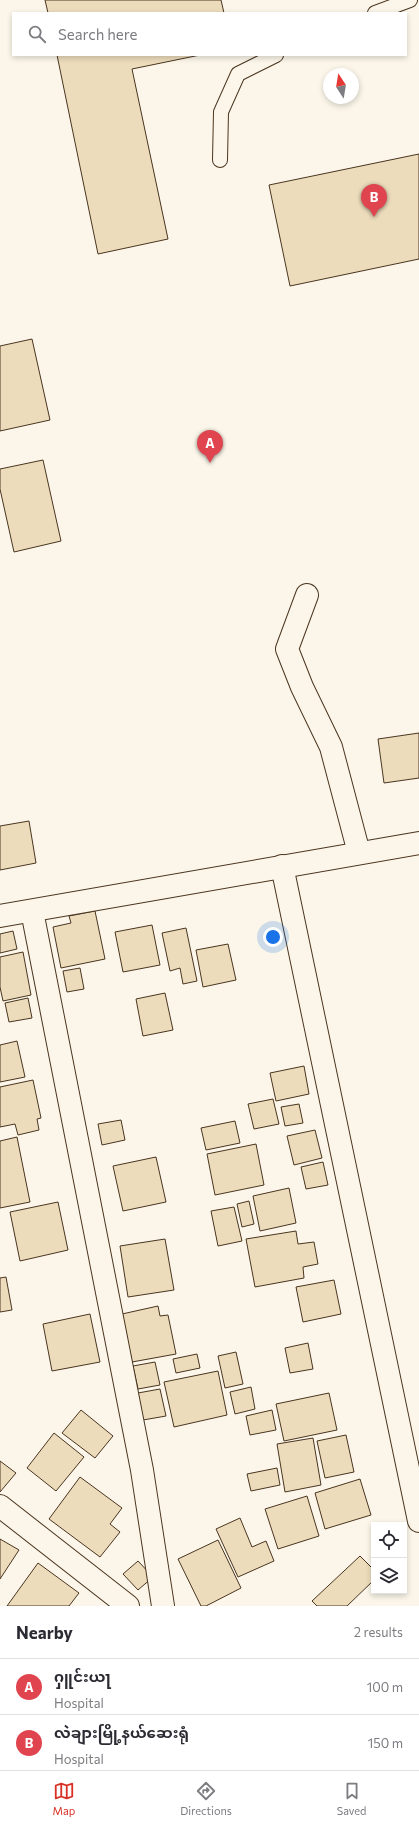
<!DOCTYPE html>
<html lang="en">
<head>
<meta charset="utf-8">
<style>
  body { margin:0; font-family:Commissioner,"Noto Sans Myanmar",sans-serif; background:#f7f7f7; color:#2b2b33 }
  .controls { position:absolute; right:12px; bottom:12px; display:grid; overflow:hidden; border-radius:0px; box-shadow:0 2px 6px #0003 }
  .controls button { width:36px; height:36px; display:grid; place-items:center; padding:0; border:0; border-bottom:1px solid #e1e1e2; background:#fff; color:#2b2b33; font:20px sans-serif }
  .compass { position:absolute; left:323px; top:68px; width:36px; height:36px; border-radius:50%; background:#fff; box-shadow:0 2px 6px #0003; rotate:348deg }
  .you { position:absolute; left:273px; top:937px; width:14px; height:14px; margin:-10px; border:3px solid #fff; border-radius:50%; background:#1a73e8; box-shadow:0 0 0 6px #1a73e833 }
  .badge { display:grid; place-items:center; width:26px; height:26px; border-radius:50%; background:#d93025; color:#fff; font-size:13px; font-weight:700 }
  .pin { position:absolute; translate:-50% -33px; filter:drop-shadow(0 1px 2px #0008) }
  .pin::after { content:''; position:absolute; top:21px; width:14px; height:12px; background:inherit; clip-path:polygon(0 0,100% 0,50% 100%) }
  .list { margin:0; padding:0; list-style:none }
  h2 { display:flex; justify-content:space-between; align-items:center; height:52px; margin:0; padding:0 16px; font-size:17px }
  h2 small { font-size:13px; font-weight:400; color:#7c7c81 }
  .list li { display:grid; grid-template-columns:26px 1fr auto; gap:12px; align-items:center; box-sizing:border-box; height:56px; padding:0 16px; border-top:1px solid #e1e1e2 }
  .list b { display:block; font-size:15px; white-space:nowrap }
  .list p { margin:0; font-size:13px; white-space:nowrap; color:#7c7c81 }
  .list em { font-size:13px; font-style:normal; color:#7c7c81 }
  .icon { flex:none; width:22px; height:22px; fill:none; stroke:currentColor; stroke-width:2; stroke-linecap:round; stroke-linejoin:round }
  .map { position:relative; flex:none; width:419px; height:1606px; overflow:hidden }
  .search { position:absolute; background:#fff; box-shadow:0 2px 6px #0003; left:12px; right:12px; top:12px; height:44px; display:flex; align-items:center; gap:10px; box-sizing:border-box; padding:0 14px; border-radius:0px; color:#7c7c81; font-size:15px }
  .sheet { height:164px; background:#fff }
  nav { display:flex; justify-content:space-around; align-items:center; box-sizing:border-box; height:56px; border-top:1px solid #e1e1e2; background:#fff; font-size:11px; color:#7c7c81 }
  nav a { display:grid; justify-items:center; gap:2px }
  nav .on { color:#d93025 }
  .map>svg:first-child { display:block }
  .building { fill:#ecdcbc; stroke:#4a3520 }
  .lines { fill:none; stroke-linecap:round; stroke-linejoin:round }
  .lane-casing { stroke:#4a3520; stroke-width:16 }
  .street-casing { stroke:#4a3520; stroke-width:24 }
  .lane { stroke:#fbf6e9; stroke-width:14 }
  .street { stroke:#fbf6e9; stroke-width:22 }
</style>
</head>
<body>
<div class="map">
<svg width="419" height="1606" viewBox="0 0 419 1606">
  <rect width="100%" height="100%" fill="#fbf6e9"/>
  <g class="building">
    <path d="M 45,0 L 221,0 L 224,13 L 48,13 Z"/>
    <path d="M 57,55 L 200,55 L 132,69 L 168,239 L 98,254 Z"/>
    <path d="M 419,154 L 419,259 L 290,286 L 269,185 Z"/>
    <path d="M 32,339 L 50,420 L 0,431 L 0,346 Z"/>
    <path d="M 43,460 L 61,541 L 14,552 L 0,489 L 0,469 Z"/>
    <path d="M 419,733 L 419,778 L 384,783 L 378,739 Z"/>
    <path d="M 29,821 L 36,863 L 0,870 L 0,826 Z"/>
    <path d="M 95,911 L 105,959 L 61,968 L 53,927 L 71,923 L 69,916 Z"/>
    <path d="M 152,925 L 160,965 L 123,972 L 115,932 Z"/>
    <path d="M 186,928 L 197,981 L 183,984 L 180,968 L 170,971 L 162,933 Z"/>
    <path d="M 13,931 L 17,949 L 0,953 L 0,934 Z"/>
    <path d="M 228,944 L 236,980 L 203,987 L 196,950 Z"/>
    <path d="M 23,952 L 31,995 L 3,1001 L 0,987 L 0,957 Z"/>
    <path d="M 80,968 L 84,989 L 67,992 L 63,971 Z"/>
    <path d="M 165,993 L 173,1030 L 143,1036 L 136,999 Z"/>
    <path d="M 28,998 L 32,1018 L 9,1022 L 5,1003 Z"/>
    <path d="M 17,1041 L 25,1077 L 0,1082 L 0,1045 Z"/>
    <path d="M 304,1066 L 309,1094 L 276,1101 L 270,1073 Z"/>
    <path d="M 33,1080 L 41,1118 L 37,1119 L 39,1130 L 18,1135 L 15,1124 L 0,1127 L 0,1087 Z"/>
    <path d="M 273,1099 L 279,1124 L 254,1129 L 248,1104 Z"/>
    <path d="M 299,1104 L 303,1123 L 285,1126 L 281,1107 Z"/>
    <path d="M 121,1120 L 125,1140 L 102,1145 L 98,1124 Z"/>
    <path d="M 235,1121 L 240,1143 L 206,1150 L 201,1128 Z"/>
    <path d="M 315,1130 L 322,1158 L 294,1165 L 287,1136 Z"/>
    <path d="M 17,1137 L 30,1202 L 0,1208 L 0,1141 Z"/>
    <path d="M 256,1144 L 264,1185 L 215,1195 L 207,1154 Z"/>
    <path d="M 156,1157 L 166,1202 L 123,1211 L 113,1166 Z"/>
    <path d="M 323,1162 L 328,1185 L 306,1189 L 301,1167 Z"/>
    <path d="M 289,1188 L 296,1223 L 260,1231 L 253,1196 Z"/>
    <path d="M 249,1201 L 254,1224 L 242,1227 L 237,1204 Z"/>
    <path d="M 58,1202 L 68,1250 L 20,1261 L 10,1212 Z"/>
    <path d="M 234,1207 L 242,1241 L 218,1246 L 211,1211 Z"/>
    <path d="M 296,1231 L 298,1244 L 314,1242 L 318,1264 L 303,1267 L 304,1278 L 255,1287 L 246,1239 Z"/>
    <path d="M 165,1239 L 174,1290 L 128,1297 L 120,1246 Z"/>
    <path d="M 6,1277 L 12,1310 L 0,1312 L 0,1278 Z"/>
    <path d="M 334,1280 L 341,1314 L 303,1322 L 296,1287 Z"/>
    <path d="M 158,1306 L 160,1316 L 168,1315 L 176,1354 L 132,1362 L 122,1314 Z"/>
    <path d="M 90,1314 L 100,1362 L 52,1371 L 43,1324 Z"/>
    <path d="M 308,1343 L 313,1369 L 290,1373 L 285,1348 Z"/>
    <path d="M 236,1352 L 243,1384 L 225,1388 L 218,1356 Z"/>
    <path d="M 197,1354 L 200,1368 L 176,1373 L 173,1359 Z"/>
    <path d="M 155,1362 L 160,1385 L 138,1389 L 133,1366 Z"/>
    <path d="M 218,1371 L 227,1415 L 174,1427 L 164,1382 Z"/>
    <path d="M 251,1387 L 255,1409 L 235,1414 L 230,1392 Z"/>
    <path d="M 160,1389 L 166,1416 L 143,1420 L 138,1393 Z"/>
    <path d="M 329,1393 L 337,1430 L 284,1441 L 276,1404 Z"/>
    <path d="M 81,1410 L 113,1436 L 95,1458 L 62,1433 Z"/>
    <path d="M 272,1410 L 276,1430 L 250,1435 L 246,1416 Z"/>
    <path d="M 54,1433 L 84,1457 L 56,1491 L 27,1468 Z"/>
    <path d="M 346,1435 L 354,1472 L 325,1478 L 317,1441 Z"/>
    <path d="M 313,1438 L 321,1485 L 285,1492 L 277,1444 Z"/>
    <path d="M 0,1461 L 16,1473 L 0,1492 Z"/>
    <path d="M 277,1468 L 280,1485 L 251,1491 L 247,1474 Z"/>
    <path d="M 80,1477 L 122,1508 L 110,1524 L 120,1532 L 100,1557 L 49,1519 Z"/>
    <path d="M 360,1479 L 371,1515 L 325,1529 L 315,1493 Z"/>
    <path d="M 307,1496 L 319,1536 L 278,1549 L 265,1509 Z"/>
    <path d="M 240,1518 L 252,1547 L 266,1541 L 274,1561 L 238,1577 L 216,1529 Z"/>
    <path d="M 0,1539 L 19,1550 L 0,1579 Z"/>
    <path d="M 218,1540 L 241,1588 L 206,1606 L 201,1606 L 178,1559 Z"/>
    <path d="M 360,1556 L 374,1570 L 374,1580 L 347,1606 L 317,1606 L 312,1601 Z"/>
    <path d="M 138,1561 L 153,1577 L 138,1590 L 123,1574 Z"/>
    <path d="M 38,1563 L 79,1593 L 69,1606 L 7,1606 Z"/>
  </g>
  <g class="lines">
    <g class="lane-casing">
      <g id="lane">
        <path d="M 375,13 L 410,0"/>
        <path d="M 220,160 L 221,112 L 238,74 L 276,55"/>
      </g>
    </g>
    <g class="street-casing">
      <g id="street">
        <path d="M 307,595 L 287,649 L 302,687 L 331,747 L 359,853"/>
        <path d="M 282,866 L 419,1521"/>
        <path d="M 32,911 L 142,1470 L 163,1606"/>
        <path d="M 0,916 L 419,843"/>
        <path d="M 0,1506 L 128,1606"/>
      </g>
    </g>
    <use href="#lane" class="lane"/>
    <use href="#street" class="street"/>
  </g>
</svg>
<div class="controls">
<button><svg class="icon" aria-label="locate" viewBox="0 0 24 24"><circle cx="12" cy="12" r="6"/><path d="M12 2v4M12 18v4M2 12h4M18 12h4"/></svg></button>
<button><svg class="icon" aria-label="layers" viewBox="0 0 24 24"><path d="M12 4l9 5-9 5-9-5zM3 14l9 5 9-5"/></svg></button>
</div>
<svg class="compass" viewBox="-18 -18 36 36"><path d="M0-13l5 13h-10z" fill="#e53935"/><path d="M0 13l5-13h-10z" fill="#7c7c81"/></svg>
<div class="you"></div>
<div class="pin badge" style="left:210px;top:463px;background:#e0444e">A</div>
<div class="pin badge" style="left:374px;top:217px;background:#e0444e">B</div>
<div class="search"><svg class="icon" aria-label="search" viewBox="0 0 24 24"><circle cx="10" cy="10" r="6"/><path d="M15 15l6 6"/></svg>Search here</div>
</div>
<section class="sheet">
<h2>Nearby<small>2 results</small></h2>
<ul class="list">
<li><span class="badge" style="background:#e0444e">A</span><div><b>ႁူင်းယႃ</b><p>Hospital</p></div><em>100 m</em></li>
<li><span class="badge" style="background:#e0444e">B</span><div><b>လဲချားမြို့နယ်ဆေးရုံ</b><p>Hospital</p></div><em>150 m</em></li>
</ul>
</section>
<nav>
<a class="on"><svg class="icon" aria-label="map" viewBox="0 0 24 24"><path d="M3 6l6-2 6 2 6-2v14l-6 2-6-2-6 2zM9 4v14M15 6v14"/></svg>Map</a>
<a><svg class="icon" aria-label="directions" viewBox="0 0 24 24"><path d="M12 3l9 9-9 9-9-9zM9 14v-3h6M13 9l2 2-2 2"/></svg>Directions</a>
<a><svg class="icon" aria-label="saved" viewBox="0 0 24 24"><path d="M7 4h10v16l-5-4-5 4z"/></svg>Saved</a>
</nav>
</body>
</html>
